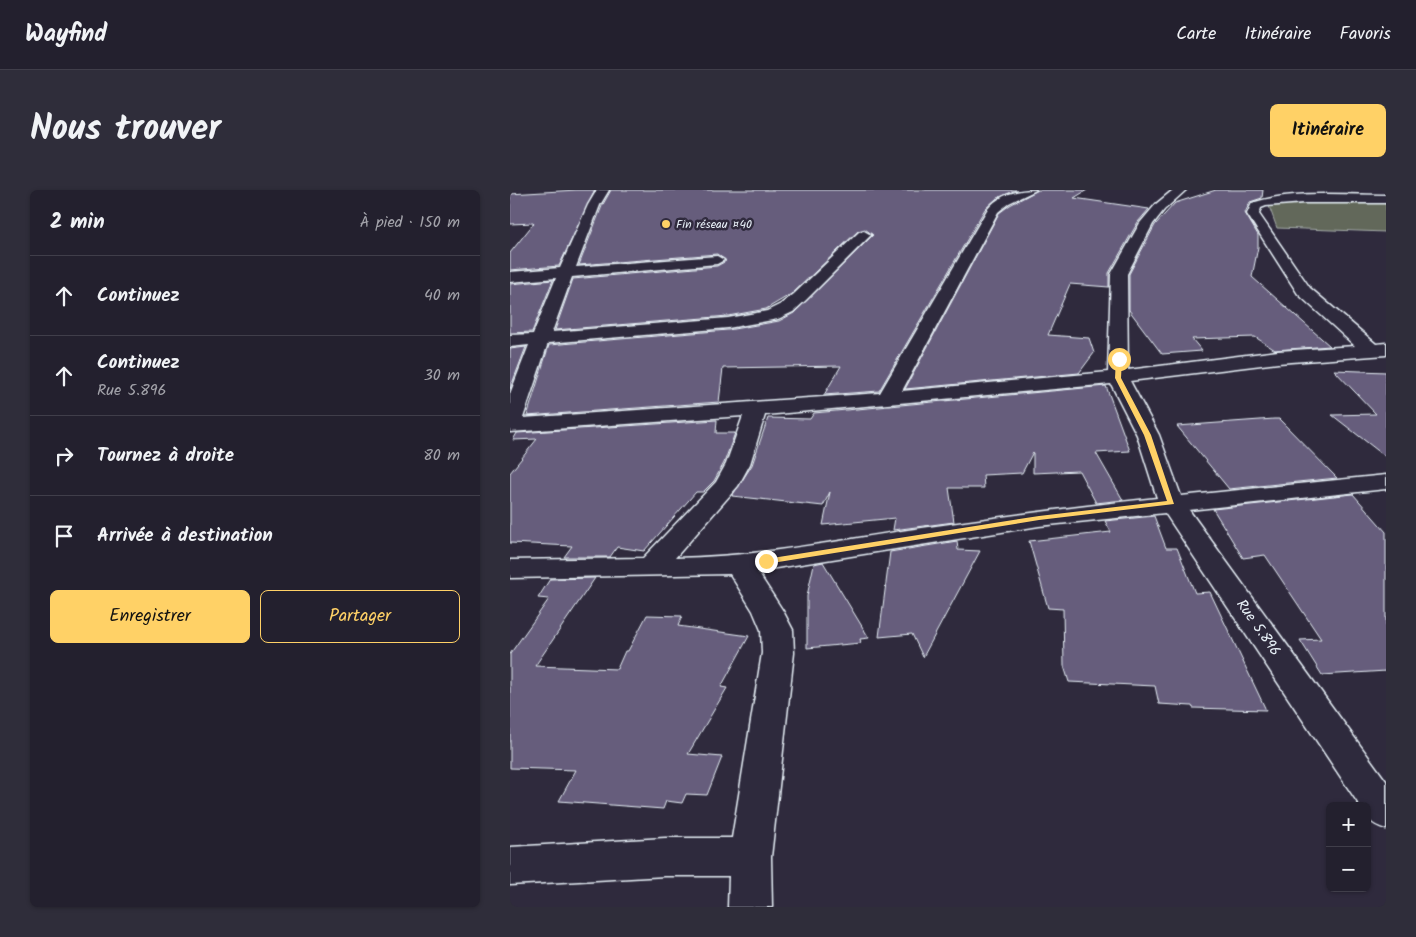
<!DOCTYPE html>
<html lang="fr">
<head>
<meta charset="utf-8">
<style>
  body { margin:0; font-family:Kalam,sans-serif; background:#2f2d3a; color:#f1f3f6 }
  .controls { position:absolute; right:15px; bottom:15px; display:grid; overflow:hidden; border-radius:8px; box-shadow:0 1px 4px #0004 }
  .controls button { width:45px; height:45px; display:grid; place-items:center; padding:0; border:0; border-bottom:1px solid #403e4a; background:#23202e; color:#f1f3f6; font:25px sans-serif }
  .stop { position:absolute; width:15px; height:15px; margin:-11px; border:4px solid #ffd166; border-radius:50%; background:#fff }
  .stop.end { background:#ffd166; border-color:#fff; box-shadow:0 1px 5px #0008 }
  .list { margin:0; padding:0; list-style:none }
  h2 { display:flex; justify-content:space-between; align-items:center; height:65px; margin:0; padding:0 20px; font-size:21px }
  h2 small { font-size:16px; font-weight:400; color:#a3a3aa }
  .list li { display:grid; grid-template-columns:32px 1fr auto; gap:15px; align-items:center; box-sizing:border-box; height:80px; padding:0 20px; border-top:1px solid #403e4a }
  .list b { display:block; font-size:19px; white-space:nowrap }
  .list p { margin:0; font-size:16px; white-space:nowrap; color:#a3a3aa }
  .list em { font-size:16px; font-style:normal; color:#a3a3aa }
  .actions { display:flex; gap:10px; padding:15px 20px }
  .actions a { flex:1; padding:11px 0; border:1px solid #ffd166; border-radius:8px; text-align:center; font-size:18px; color:#ffd166 }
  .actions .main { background:#ffd166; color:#111 }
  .icon { flex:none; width:28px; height:28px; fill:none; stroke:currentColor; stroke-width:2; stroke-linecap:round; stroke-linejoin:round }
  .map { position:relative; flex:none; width:876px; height:717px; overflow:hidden; border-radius:8px }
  header { display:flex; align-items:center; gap:30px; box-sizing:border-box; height:70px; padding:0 25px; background:#23202e; border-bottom:1px solid #403e4a }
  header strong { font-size:24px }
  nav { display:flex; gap:28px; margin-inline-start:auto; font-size:18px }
  .intro { display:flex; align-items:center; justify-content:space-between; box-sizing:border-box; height:120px; padding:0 30px }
  h1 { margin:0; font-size:35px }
  .button { padding:12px 22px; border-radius:8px; background:#ffd166; color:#111; font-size:18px; font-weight:700 }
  main { display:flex; gap:30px; padding:0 30px }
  aside { flex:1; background:#23202e; border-radius:8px; box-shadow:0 1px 4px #0004 }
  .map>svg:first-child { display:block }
  .green { fill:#62685a; stroke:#a5aca9 }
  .building { fill:#665d7b; stroke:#e8f1f8 }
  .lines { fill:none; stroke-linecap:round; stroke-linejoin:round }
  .minor-casing { stroke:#e8f1f8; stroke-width:3 }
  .minor { fill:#2f2a3d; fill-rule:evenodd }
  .route { fill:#ffd166 }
  .poi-dot { fill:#ffd166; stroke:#2f2a3d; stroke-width:2 }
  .labels { text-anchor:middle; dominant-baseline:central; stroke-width:5; stroke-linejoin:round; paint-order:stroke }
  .far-poi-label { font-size:12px; fill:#e8f1f8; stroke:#2f2a3d; text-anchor:start }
  .street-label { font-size:15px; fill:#e8f1f8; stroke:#2f2a3d }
</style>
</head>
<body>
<header>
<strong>Wayfind</strong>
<nav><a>Carte</a><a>Itinéraire</a><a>Favoris</a></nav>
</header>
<div class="intro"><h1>Nous trouver</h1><a class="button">Itinéraire</a></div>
<main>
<aside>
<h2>2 min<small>À pied · 150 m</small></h2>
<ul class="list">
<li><svg class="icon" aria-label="ahead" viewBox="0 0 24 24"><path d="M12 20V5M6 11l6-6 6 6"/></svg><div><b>Continuez</b></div><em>40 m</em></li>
<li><svg class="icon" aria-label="ahead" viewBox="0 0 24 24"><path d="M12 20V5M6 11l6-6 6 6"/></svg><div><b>Continuez</b><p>Rue 5.896</p></div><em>30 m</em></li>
<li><svg class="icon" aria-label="right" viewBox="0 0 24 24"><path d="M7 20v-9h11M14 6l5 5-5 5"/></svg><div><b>Tournez à droite</b></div><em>80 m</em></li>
<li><svg class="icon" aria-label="arrive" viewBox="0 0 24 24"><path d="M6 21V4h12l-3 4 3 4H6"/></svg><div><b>Arrivée à destination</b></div></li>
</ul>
<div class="actions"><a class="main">Enregistrer</a><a>Partager</a></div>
</aside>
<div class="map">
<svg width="876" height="717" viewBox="0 0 876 717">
  <rect width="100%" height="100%" fill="#2f2a3d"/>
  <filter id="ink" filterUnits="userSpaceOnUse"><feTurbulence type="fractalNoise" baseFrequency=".02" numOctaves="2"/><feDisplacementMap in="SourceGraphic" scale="10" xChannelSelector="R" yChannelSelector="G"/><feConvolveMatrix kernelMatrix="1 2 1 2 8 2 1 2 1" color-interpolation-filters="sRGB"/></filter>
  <g filter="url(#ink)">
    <path class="green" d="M 876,5 L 876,42 L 767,38 L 759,16 Z"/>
    <g class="building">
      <path d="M 67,0 L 85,0 L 49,76 L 0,80 L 0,63 L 24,33 L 0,34 L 0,4 Z"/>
      <path d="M 101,0 L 506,0 L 486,9 L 475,19 L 369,201 L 314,205 L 331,176 L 213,178 L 209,212 L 17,226 L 39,155 L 218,140 L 269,131 L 284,123 L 363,45 L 355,39 L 348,41 L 283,103 L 256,119 L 218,126 L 45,140 L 63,89 L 207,76 L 216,71 L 207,64 L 69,75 L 92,16 Z"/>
      <path d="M 528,0 L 577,0 L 564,8 L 639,19 L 628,32 L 599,83 L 599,97 L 560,94 L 538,145 L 579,148 L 584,163 L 569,183 L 395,199 L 489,23 L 500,15 Z"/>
      <path d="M 706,0 L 753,0 L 752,8 L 740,12 L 735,23 L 748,45 L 748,57 L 742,87 L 820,156 L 765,160 L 745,147 L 682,149 L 692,161 L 652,164 L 619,120 L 619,84 L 645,35 L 665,13 Z"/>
      <path d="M 43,90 L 22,142 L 0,143 L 0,94 Z"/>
      <path d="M 16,157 L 0,199 L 0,159 Z"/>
      <path d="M 824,180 L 876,182 L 876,267 L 822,225 L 866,224 Z"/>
      <path d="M 596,196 L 620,261 L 586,263 L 613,310 L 586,313 L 569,281 L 523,283 L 523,262 L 512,283 L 473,285 L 474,298 L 439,298 L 444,332 L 383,340 L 385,328 L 313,335 L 320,302 L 313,316 L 222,306 L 242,275 L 258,228 L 300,229 L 304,223 Z"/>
      <path d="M 764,229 L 769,229 L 827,288 L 719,299 L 667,236 Z"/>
      <path d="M 207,230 L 206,243 L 225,243 L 214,273 L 204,291 L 193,302 L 186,302 L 134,361 L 107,357 L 100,367 L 54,367 L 62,356 L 0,353 L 0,283 L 27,249 L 3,250 L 7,243 Z"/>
      <path d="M 843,304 L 876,342 L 876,481 L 812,485 L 790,450 L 811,449 L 755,365 L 733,368 L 703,319 Z"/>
      <path d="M 644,326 L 656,358 L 667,358 L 685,403 L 700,402 L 756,520 L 683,518 L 682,516 L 649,514 L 645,496 L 559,492 L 554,476 L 553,419 L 538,418 L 519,351 L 601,342 L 595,331 Z"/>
      <path d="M 447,351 L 448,360 L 470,361 L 413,467 L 402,444 L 369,447 L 380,362 Z"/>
      <path d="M 313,372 L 359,448 L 350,449 L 351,453 L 297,458 L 297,406 L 304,374 Z"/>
      <path d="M 85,388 L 25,476 L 107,479 L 115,461 L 118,461 L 137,425 L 172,426 L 168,436 L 239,446 L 211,497 L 217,498 L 178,564 L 212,567 L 197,605 L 176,604 L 172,613 L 156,611 L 153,619 L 49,611 L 66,580 L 0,578 L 0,464 L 39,409 L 28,408 L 40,389 Z"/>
    </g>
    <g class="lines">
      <g class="minor-casing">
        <path id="minor" d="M 87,0 L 99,0 L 90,15 L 66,77 L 207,66 L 214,70 L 207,74 L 62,87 L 42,142 L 218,128 L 257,121 L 271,114 L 284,104 L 349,42 L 354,41 L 361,45 L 296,110 L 283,122 L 268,129 L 218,138 L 38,153 L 13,228 L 370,203 L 477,20 C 489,4 507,0 526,0 L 499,13 L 488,22 L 392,201 L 598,182 L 601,84 L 630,33 L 646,14 L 663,0 L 676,0 L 654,20 L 643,34 L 617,84 L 618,180 L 768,161 L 845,156 L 788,104 L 737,24 L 742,13 C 780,0 835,5 876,5 L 876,13 L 794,13 L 756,16 L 751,18 L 749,24 L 800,98 L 866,154 L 876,153 L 876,165 L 768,173 L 620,191 L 649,245 L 671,306 L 876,285 L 876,299 L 679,320 L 876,591 L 876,639 C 862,634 857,631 857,616 L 850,616 L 655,323 L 529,336 L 247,381 L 273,421 L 283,440 L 284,463 L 261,667 L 262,717 L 218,717 L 219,686 L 155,686 L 0,695 L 0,657 L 155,648 L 222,648 L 252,463 L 251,440 L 243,421 L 220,384 L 0,388 L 0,370 L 133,368 L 206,292 L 216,274 L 233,226 L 0,242 L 0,204 L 19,155 L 0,157 L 0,145 L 23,144 L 46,88 L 0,92 L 0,82 L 50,78 L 78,15 ZM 601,194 L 627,245 L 647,308 C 563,317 481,328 398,340 C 321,352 244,367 165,368 L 228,296 L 240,274 L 255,225 Z"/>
      </g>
      <use href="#minor" class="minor"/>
    </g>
  </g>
  <path class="route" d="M 609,167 L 612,169 L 611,188 L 641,245 L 664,314 L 529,330 L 256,374 L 252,371 L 256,369 L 529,326 L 657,311 L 634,245 L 605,188 L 606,169 Z"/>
  <circle class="poi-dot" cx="156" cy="34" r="5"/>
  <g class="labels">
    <g class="far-poi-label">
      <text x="166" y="34">Fin réseau ¤40</text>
    </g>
    <g class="street-label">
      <text transform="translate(748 438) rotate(55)">Rue 5.896</text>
    </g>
  </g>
</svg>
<div class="controls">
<button>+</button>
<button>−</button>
</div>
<div class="stop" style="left:609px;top:169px"></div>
<div class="stop end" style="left:256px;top:371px"></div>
</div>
</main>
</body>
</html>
